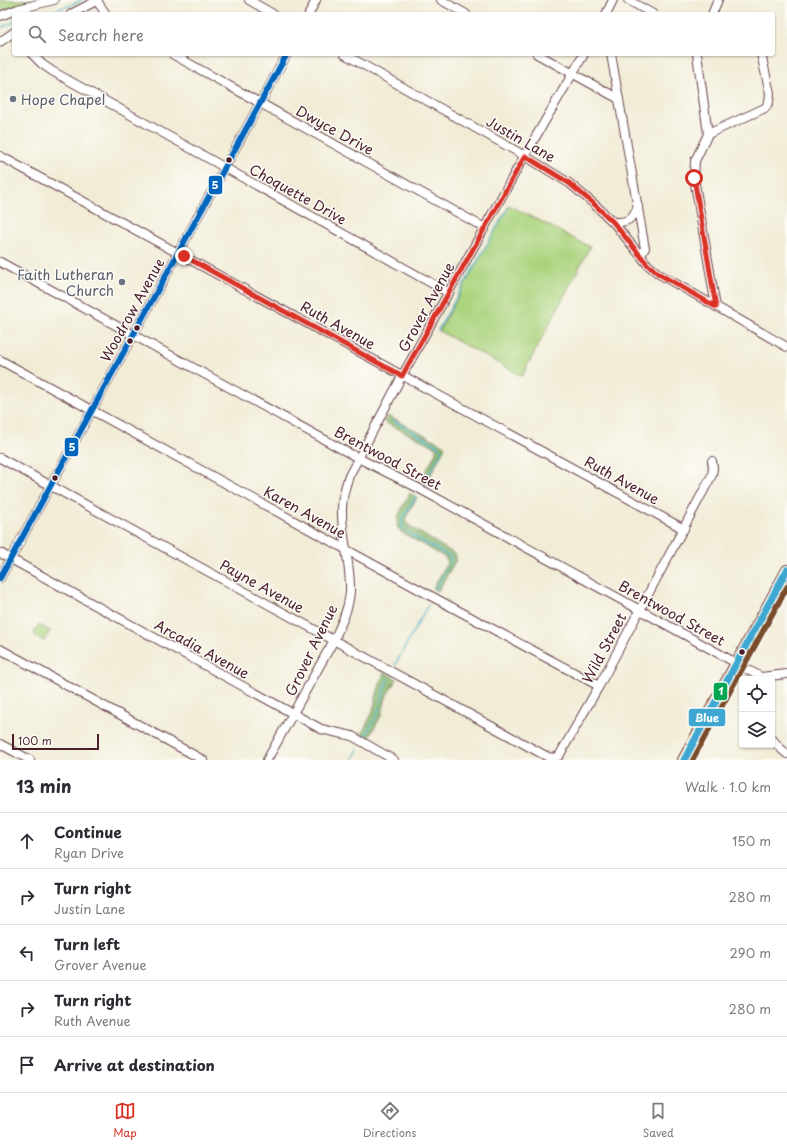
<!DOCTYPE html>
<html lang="en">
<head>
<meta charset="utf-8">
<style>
  body { margin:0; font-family:"Playpen Sans",sans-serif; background:#f2f2f3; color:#2b2b33 }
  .controls { position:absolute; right:12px; bottom:12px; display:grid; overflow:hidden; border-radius:4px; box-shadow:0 1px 3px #0004 }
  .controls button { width:36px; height:36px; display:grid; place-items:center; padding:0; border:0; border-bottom:1px solid #e1e1e2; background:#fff; color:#2b2b33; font:20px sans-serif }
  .scale { position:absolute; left:12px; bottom:10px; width:87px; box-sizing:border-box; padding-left:4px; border:2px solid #4a1f2b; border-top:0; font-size:11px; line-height:14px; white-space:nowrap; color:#4a1f2b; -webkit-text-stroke:3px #fdfcf7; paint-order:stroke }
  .stop { position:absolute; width:12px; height:12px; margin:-9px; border:3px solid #d93025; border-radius:50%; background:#fff }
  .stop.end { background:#d93025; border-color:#fff; box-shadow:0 1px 4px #0008 }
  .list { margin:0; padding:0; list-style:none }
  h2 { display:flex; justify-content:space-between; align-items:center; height:52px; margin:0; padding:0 16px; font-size:17px }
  h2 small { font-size:13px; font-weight:400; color:#7c7c81 }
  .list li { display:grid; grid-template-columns:26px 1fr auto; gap:12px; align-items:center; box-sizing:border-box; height:56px; padding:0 16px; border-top:1px solid #e1e1e2 }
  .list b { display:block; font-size:15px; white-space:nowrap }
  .list p { margin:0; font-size:13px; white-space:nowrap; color:#7c7c81 }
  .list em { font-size:13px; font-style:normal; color:#7c7c81 }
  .icon { flex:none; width:22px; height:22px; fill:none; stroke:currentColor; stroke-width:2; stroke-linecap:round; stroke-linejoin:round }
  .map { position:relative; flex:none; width:787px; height:760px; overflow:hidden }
  .search { position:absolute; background:#fff; box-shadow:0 1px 3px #0004; left:12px; right:12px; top:12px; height:44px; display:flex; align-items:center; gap:10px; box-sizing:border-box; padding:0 14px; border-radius:4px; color:#7c7c81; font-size:15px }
  .sheet { height:332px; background:#fff }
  nav { display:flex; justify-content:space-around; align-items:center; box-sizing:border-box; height:56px; border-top:1px solid #e1e1e2; background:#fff; font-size:11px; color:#7c7c81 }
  nav a { display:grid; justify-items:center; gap:2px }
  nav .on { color:#d93025 }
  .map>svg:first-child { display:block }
  .green { fill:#acd47f; stroke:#7b7a55 }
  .forest { fill:#89b66e; stroke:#6a6a4c }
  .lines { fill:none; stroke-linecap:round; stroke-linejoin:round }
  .stream { stroke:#4bb2ca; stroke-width:1.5 }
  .minor-casing { stroke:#633e45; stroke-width:10 }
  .major-casing { stroke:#633e45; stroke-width:12 }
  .minor { stroke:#fff; stroke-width:8 }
  .major { stroke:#ffbb71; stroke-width:10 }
  .bus-1-casing { stroke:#fdfcf7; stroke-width:9 }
  .bus-2-casing { stroke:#fdfcf7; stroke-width:9 }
  .bus-3-casing { stroke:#fdfcf7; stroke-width:9 }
  .bus-1 { stroke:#0065bd; stroke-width:6 }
  .bus-2 { stroke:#00a651; stroke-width:6 }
  .bus-3 { stroke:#7a4b2a; stroke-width:6 }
  .rail-1-casing { stroke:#fdfcf7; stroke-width:10 }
  .rail-1 { stroke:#3da7d2; stroke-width:7 }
  .route { stroke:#d93025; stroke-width:5 }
  .worship-dot { fill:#6b7280; stroke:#fdfcf7; stroke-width:1.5 }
  .bus-dot { fill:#4a1f2b; stroke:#fdfcf7; stroke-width:1.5 }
  .labels { text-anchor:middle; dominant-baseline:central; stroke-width:3; stroke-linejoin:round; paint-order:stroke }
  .worship-label { font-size:14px; fill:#5b616d; stroke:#fdfcf7; text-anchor:start }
  .street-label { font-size:14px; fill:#4a1f2b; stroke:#fdfcf7 }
  .line-badge { stroke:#fdfcf7; stroke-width:1.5 }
  .badge-label { font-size:11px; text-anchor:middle; font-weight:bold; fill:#fff }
</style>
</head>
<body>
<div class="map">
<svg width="787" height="760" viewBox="0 0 787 760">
  <rect width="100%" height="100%" fill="#fdfcf7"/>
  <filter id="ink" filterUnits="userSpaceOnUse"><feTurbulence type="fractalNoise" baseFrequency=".025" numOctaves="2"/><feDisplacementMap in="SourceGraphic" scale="8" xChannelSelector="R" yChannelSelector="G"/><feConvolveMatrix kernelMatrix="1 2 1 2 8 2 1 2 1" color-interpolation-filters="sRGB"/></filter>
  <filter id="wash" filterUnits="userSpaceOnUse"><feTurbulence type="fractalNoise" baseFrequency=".012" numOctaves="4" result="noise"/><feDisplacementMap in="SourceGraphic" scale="16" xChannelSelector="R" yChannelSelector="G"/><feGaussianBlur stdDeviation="0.9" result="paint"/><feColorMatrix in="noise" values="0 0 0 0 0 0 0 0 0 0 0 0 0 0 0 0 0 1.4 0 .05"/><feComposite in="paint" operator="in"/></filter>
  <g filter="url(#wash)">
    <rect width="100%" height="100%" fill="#f1ecd6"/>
    <g class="green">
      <path d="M 0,0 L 40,0 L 17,6 L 0,12 Z"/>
      <path d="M 509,205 L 590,247 L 522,376 L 439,331 Z"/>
      <path d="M 38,625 L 50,631 L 44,641 L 35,636 L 34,632 Z"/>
    </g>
    <g class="forest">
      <path d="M 388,416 L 442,444 L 445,447 L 424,488 L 419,485 L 436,452 L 436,447 L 384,422 Z"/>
      <path d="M 410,493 L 417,498 L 408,513 L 405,521 L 408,525 L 456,555 L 456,560 L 438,591 L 433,588 L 447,563 L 446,558 L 401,532 L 397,527 L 398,516 Z"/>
      <path d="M 384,672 L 397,679 L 387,695 L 381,716 L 368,740 L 361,736 L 373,711 L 377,693 Z"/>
    </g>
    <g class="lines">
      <g class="stream">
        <path d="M 44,14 L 71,5 L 82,0"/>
        <path d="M 0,28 L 14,22"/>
        <path d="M 438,330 L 508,208"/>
        <path d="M 392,420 L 437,445 L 442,451 L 423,485"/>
        <path d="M 416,496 L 402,520 L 402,527 L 411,535 L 450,557 L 451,561 L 435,590"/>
        <path d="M 395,665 L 429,603"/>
        <path d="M 365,736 L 377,715 L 388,678"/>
        <path d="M 352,760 L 358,749"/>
      </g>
    </g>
  </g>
  <g filter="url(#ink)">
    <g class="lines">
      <g class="minor-casing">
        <g id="minor">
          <path d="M 249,0 L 273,14"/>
          <path d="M 441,0 L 466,14"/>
          <path d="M 628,0 L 653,14"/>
          <path d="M 97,1 L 106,14"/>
          <path d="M 71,14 L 98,0"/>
          <path d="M 309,14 L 316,0"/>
          <path d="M 606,14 L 613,0"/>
          <path d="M 712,14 L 718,0"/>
          <path d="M 0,16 L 18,9 L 54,0"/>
          <path d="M 0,42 L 14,32"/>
          <path d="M 32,54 L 42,64 L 52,71 L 449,293"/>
          <path d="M 172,54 L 485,228"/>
          <path d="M 344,54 L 525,156 L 569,183 L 594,204 L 613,222 L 648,265 L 659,274 L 787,347"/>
          <path d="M 537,54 L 619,99"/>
          <path d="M 611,54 L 644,243 L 645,248 L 641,255"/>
          <path d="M 697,54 L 708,134 L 695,161 L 694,178 L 716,307"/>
          <path d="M 708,134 L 765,108 L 769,102 L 770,93 L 761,54"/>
          <path d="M 0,156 L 684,529"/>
          <path d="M 613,222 C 628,223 632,219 638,207"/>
          <path d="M 0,262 L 358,458 L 420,489 L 727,658 L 761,677 L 761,679"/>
          <path d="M 0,360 L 431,596 L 599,686"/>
          <path d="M 0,458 L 548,757 L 554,758 L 559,756 L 599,686 L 712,475 L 713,468 L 712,461"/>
          <path d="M 0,553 L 321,729 L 352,736 L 394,760"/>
          <path d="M 0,578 L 287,54"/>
          <path d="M 0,649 L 203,760"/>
          <path d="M 761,677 L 787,674"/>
          <path d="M 772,739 L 780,748 L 787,754"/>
          <path d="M 0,744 L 30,760"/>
          <path d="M 267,760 L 334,640 C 341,624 349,609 350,591 C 351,563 341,536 342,509 C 342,497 345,487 349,476 L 402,376 L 521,162 L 584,54"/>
        </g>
      </g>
      <g class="major-casing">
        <path id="major" d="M 683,760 L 787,570"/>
      </g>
      <use href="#minor" class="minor"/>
      <use href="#major" class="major"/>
      <g class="bus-1-casing">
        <path id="bus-1" d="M 0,578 L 287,54"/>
      </g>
      <g class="bus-2-casing">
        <path id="bus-2" d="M 683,760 L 787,570"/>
      </g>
      <g class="bus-3-casing">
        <path id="bus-3" d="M 692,760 L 787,587"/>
      </g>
      <use href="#bus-1" class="bus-1"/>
      <use href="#bus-2" class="bus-2"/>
      <use href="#bus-3" class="bus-3"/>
      <g class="rail-1-casing">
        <path id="rail-1" d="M 684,760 L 787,570"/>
      </g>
      <use href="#rail-1" class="rail-1"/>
    </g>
  </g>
  <g class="lines" filter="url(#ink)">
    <path class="route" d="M 184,256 L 402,376 L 525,156 L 569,183 L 594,204 L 613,222 L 648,265 L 659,274 L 716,307 L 694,178"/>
  </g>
  <g class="worship-dot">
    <circle cx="13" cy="99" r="4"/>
    <circle cx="122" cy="282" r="4"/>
  </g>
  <g class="bus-dot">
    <circle cx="229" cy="160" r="3.5"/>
    <circle cx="137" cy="328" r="3.5"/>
    <circle cx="130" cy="341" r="3.5"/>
    <circle cx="55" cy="478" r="3.5"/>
    <circle cx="742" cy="652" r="3.5"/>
  </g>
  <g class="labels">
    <g class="worship-label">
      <text x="21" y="99">Hope Chapel</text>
      <text x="114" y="274" text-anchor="end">Faith Lutheran<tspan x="114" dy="16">Church</tspan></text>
    </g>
    <g class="street-label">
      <text transform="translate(335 130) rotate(29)">Dwyce Drive</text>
      <text transform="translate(521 139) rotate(30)">Justin Lane</text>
      <text transform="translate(298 194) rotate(29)">Choquette Drive</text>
      <text transform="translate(426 307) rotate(-61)">Grover Avenue</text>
      <text transform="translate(132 310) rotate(-61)">Woodrow Avenue</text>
      <text transform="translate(338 325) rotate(29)">Ruth Avenue</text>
      <text transform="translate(388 458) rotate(28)">Brentwood Street</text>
      <text transform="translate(622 480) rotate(29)">Ruth Avenue</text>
      <text transform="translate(305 512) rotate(29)">Karen Avenue</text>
      <text transform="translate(262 586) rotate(29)">Payne Avenue</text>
      <text transform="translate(672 613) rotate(29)">Brentwood Street</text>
      <text transform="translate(604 648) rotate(-62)">Wild Street</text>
      <text transform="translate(202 649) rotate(29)">Arcadia Avenue</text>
      <text transform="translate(311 650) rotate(-64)">Grover Avenue</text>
    </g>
  </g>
  <g class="line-badge">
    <rect x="208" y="175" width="15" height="20" rx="4" fill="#0065bd"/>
    <rect x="64" y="437" width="15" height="20" rx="4" fill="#0065bd"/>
    <rect x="713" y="682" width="15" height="19" rx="4" fill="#00a651"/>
    <rect x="688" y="708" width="38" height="19" rx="4" fill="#3da7d2"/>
  </g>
  <g class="badge-label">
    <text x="215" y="189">5</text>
    <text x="72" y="451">5</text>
    <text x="721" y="695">1</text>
    <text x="707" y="722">Blue</text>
  </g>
</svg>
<div class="controls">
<button><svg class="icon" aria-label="locate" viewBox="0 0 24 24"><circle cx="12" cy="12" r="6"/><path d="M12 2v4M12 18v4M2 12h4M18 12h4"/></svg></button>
<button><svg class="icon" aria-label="layers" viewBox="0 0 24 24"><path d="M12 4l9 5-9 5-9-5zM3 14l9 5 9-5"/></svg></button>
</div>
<div class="scale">100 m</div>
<div class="stop" style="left:694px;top:178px"></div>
<div class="stop end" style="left:184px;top:256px"></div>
<div class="search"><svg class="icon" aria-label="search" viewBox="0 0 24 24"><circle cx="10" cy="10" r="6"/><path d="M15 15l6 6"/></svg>Search here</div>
</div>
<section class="sheet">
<h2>13 min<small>Walk · 1.0 km</small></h2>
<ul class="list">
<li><svg class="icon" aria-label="ahead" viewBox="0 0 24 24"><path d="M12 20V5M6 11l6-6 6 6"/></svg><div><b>Continue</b><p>Ryan Drive</p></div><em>150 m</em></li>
<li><svg class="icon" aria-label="right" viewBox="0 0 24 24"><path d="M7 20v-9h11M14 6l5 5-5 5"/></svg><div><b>Turn right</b><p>Justin Lane</p></div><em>280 m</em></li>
<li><svg class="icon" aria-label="left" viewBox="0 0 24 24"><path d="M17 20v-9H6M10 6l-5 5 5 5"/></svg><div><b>Turn left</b><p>Grover Avenue</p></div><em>290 m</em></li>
<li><svg class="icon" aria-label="right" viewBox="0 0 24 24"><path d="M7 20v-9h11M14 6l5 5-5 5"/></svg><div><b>Turn right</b><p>Ruth Avenue</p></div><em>280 m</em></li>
<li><svg class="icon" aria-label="arrive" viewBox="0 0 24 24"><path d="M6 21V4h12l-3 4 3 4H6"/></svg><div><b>Arrive at destination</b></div></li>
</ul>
</section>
<nav>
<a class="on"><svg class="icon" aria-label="map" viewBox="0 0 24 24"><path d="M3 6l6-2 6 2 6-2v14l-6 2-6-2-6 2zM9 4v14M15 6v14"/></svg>Map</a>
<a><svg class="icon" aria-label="directions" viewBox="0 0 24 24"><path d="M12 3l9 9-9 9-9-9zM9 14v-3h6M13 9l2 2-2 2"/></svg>Directions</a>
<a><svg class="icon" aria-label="saved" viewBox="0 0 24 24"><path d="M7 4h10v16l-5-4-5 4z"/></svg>Saved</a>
</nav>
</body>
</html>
